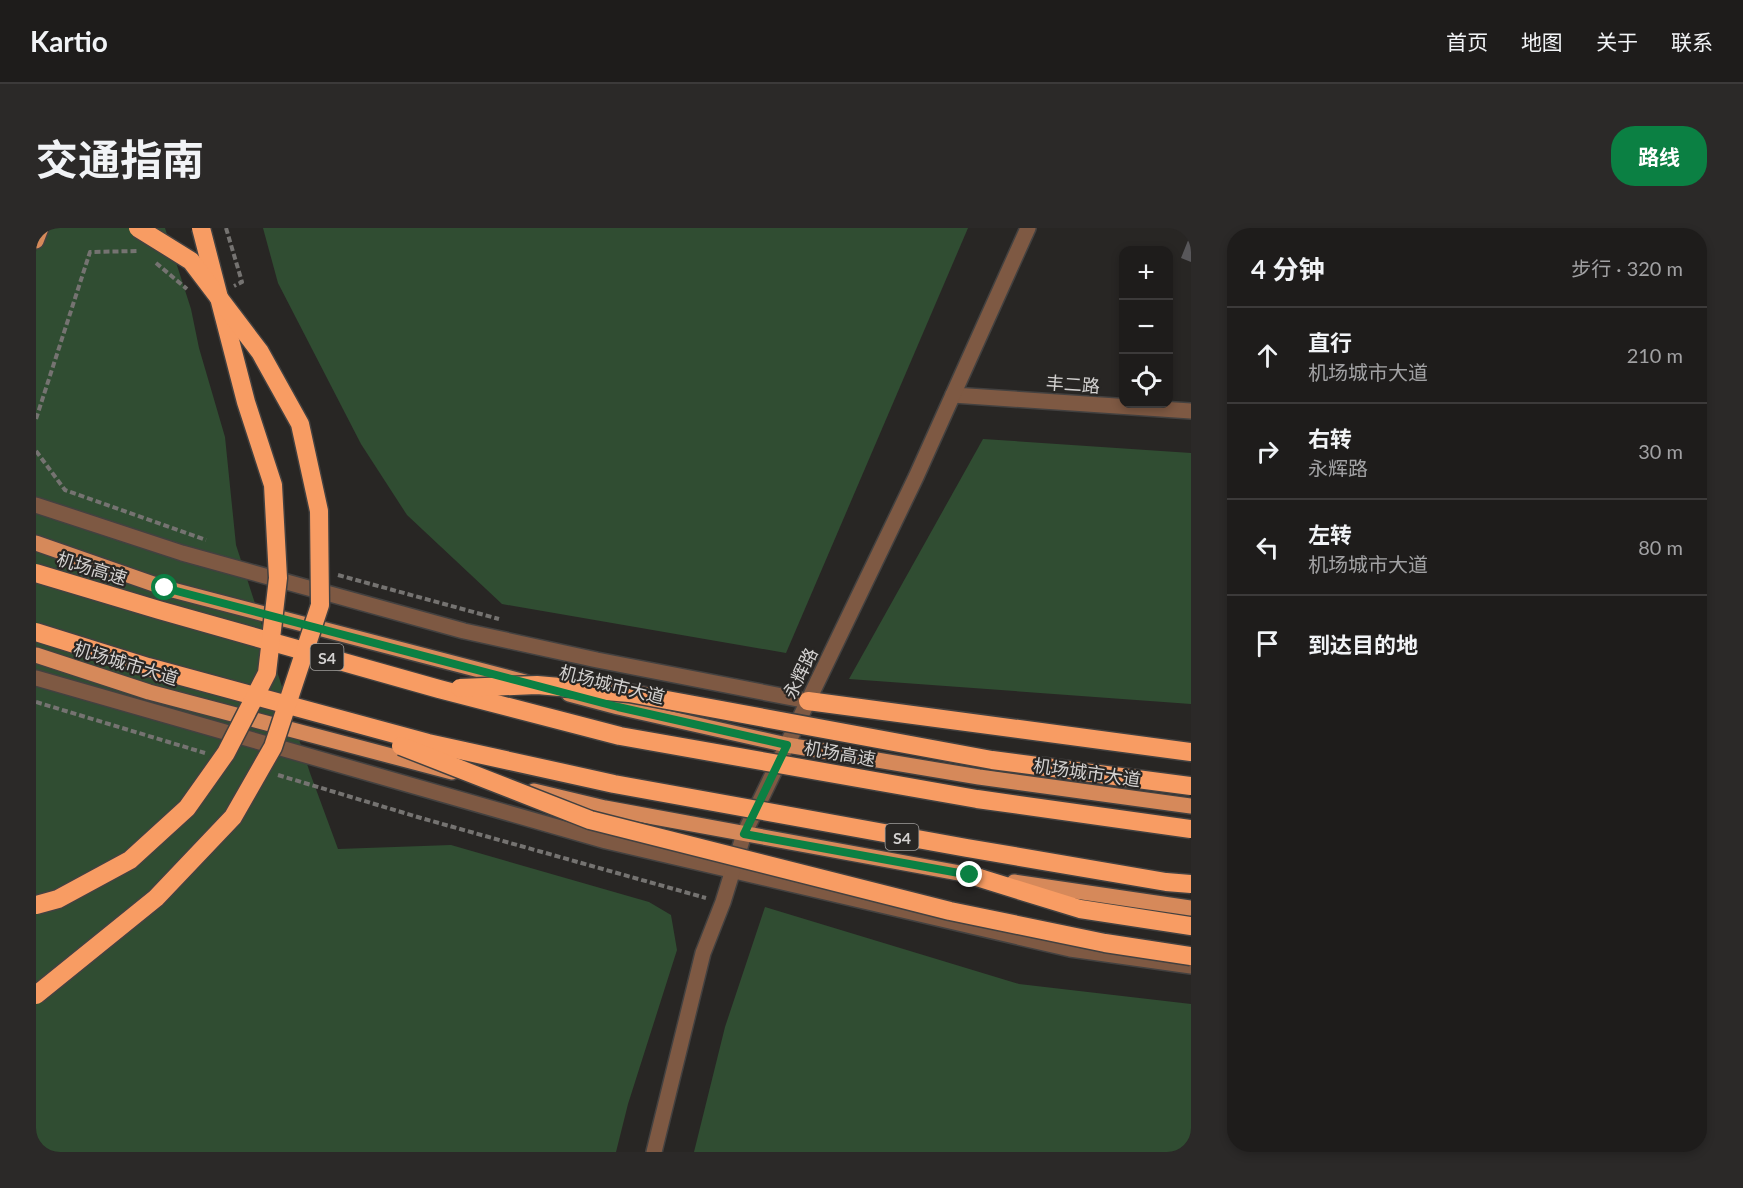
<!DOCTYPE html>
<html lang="zh">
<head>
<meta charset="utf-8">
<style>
  body { margin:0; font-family:Lato,"Noto Sans SC",sans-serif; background:#2b2928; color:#f1f3f6 }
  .controls { position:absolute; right:18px; top:18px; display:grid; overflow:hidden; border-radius:12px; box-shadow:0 3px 9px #0003 }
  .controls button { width:54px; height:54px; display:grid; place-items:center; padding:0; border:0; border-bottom:2px solid #3c3a3a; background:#1e1c1b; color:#f1f3f6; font:30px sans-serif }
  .stop { position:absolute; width:18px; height:18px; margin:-14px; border:4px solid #0b8043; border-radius:50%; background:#fff }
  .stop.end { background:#0b8043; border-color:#fff; box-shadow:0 2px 6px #0008 }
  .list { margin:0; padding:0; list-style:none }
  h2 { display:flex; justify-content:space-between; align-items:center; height:78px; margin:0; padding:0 24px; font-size:26px }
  h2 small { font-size:20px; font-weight:400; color:#a1a1a3 }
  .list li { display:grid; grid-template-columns:39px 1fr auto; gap:18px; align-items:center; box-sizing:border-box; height:96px; padding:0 24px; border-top:2px solid #3c3a3a }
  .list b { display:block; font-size:22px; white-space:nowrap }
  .list p { margin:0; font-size:20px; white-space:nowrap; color:#a1a1a3 }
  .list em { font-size:20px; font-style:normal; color:#a1a1a3 }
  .icon { flex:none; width:33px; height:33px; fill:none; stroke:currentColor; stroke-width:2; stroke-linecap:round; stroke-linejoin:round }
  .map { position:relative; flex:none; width:1155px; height:924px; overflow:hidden; border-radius:24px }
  header { display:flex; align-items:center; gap:36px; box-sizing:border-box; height:84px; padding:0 30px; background:#1e1c1b; border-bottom:2px solid #3c3a3a }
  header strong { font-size:28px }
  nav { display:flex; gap:33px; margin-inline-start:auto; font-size:21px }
  .intro { display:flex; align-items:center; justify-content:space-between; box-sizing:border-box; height:144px; padding:0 36px }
  h1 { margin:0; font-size:42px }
  .button { padding:15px 27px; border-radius:24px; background:#0b8043; color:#fff; font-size:21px; font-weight:700 }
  main { display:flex; gap:36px; padding:0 36px }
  aside { flex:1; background:#1e1c1b; border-radius:24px; box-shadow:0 3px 9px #0003 }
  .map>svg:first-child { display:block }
  .green { fill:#304d32 }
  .building { fill:#58575a }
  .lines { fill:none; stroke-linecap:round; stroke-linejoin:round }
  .minor-casing { stroke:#434140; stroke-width:18 }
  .major-casing { stroke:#434140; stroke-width:18 }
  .highway-casing { stroke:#434140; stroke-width:21 }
  .path { stroke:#757371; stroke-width:4; stroke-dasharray:6 3; stroke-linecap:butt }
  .minor { stroke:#7e5943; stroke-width:15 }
  .major { stroke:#d6895a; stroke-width:15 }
  .highway { stroke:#f89c63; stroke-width:18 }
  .highway-bridge-casing { stroke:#434140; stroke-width:21; stroke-linecap:butt }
  .highway-bridge { stroke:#f89c63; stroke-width:18 }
  .route { stroke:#0b8043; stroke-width:8 }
  .labels { text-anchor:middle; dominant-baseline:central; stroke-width:4.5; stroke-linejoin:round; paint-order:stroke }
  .shield { fill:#282624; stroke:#a09e9c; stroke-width:1.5 }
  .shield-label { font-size:16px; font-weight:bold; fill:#d3d1d0 }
  .street-label { font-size:18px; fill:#d3d1d0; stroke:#282624 }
</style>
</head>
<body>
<header>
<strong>Kartio</strong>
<nav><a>首页</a><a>地图</a><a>关于</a><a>联系</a></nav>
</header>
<div class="intro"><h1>交通指南</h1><a class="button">路线</a></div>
<main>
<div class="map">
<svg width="1155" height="924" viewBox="0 0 1155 924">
  <rect width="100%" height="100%" fill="#282624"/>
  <g class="green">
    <path d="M 0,0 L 129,0 L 155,81 L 163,120 L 189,209 L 200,317 L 274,545 L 302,621 L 415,617 L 613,674 L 635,687 L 641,722 L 592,876 L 580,924 L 0,924 Z"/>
    <path d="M 227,0 L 932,0 L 750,425 L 466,376 L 371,287 L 325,216 L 242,55 Z"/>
    <path d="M 947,211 L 1155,225 L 1155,476 L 813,451 Z"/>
    <path d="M 729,679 L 983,756 L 1155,776 L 1155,924 L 658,924 L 689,799 Z"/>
  </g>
  <path class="building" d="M 1155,5 L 1155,34 L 1145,30 Z"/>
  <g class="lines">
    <g class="minor-casing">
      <g id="minor">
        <path d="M 917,167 L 1155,183"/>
        <path d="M 0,277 L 146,325 L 428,403 L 561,432 L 772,473"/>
        <path d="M 0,450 L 570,613 L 1034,721 L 1155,738"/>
        <path d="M 618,924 L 667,725 L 687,674 L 708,606 L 880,249 L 992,0"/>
      </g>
    </g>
    <g class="major-casing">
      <g id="major">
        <path d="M 0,13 L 5,0"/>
        <path d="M 0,315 L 129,360 L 489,454"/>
        <path d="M 0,427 L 113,464 L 416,544"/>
        <path d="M 533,466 L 582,479 L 751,517 L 943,549 L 1155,578"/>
        <path d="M 498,563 L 569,580 L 945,649"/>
        <path d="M 978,654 L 1155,680"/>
      </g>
    </g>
    <g class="highway-casing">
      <g id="highway">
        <path d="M 772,473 L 1155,524"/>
        <path d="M 934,647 L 1044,681 L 1155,698"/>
      </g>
    </g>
    <g class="path">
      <path d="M 190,0 L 206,54 L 198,58"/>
      <path d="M 120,35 L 151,61"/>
      <path d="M 0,191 L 54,24 L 102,23"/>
      <path d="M 0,223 L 29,262 L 170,312"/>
      <path d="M 302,347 L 463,391"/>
      <path d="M 0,474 L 169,525"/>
      <path d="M 242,547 L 385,590 L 670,670"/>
    </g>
    <use href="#minor" class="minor"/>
    <use href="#major" class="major"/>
    <use href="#highway" class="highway"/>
    <g class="highway-bridge-casing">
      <g id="highway-bridge">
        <path d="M 0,345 L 123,382 L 403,461 L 584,508 L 941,571 L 1155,601"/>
        <path d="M 0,404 L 112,439 L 392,515 L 578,556 L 931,620 L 1130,654 L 1155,656"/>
        <path d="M 424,460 L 501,457 L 593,465 L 956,532 L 1155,558"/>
        <path d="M 365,518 L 554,592 L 914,683 L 1069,715 L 1155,728"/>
        <path d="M 0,677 L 22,671 L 94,632 L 151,580 L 190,525 L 231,445 L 242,350 L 237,257 L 210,174 L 165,0"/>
        <path d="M 0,767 L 120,670 L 197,589 L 237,519 L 284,377 L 283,283 L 264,196 L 224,124 L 155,33 L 102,0"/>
      </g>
    </g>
    <use href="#highway-bridge" class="highway-bridge"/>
  </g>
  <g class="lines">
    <path class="route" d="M 129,360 L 582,479 L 751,517 L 708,606 L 934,647"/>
  </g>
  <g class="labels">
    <g class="shield">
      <rect x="274.5" y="416" width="33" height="26" rx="4.5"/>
      <rect x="849.5" y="596" width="33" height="26" rx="4.5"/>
    </g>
    <g class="shield-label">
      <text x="291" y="429">S4</text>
      <text x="866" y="609">S4</text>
    </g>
    <g class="street-label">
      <text transform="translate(1037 156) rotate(4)">丰二路</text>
      <text transform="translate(56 340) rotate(17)">机场高速</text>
      <text transform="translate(90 435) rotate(17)">机场城市大道</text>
      <text transform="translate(764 445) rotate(-64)">永辉路</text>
      <text transform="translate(576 456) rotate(14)">机场城市大道</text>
      <text transform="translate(804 525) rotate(10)">机场高速</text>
      <text transform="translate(1051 544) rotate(8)">机场城市大道</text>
    </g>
  </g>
</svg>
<div class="controls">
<button>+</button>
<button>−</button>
<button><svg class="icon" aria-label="locate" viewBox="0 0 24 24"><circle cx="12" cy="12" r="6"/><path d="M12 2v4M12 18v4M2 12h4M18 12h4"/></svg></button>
</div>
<div class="stop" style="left:129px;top:360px"></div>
<div class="stop end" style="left:934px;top:647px"></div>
</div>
<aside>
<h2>4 分钟<small>步行 · 320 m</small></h2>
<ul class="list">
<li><svg class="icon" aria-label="ahead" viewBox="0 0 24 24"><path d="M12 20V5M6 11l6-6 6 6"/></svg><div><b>直行</b><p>机场城市大道</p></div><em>210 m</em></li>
<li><svg class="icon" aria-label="right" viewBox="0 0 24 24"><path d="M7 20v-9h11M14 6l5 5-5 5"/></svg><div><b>右转</b><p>永辉路</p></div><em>30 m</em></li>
<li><svg class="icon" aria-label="left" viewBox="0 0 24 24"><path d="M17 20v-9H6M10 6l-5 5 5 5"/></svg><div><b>左转</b><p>机场城市大道</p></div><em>80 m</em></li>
<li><svg class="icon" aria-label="arrive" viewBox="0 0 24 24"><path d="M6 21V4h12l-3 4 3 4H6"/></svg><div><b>到达目的地</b></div></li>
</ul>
</aside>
</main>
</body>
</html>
